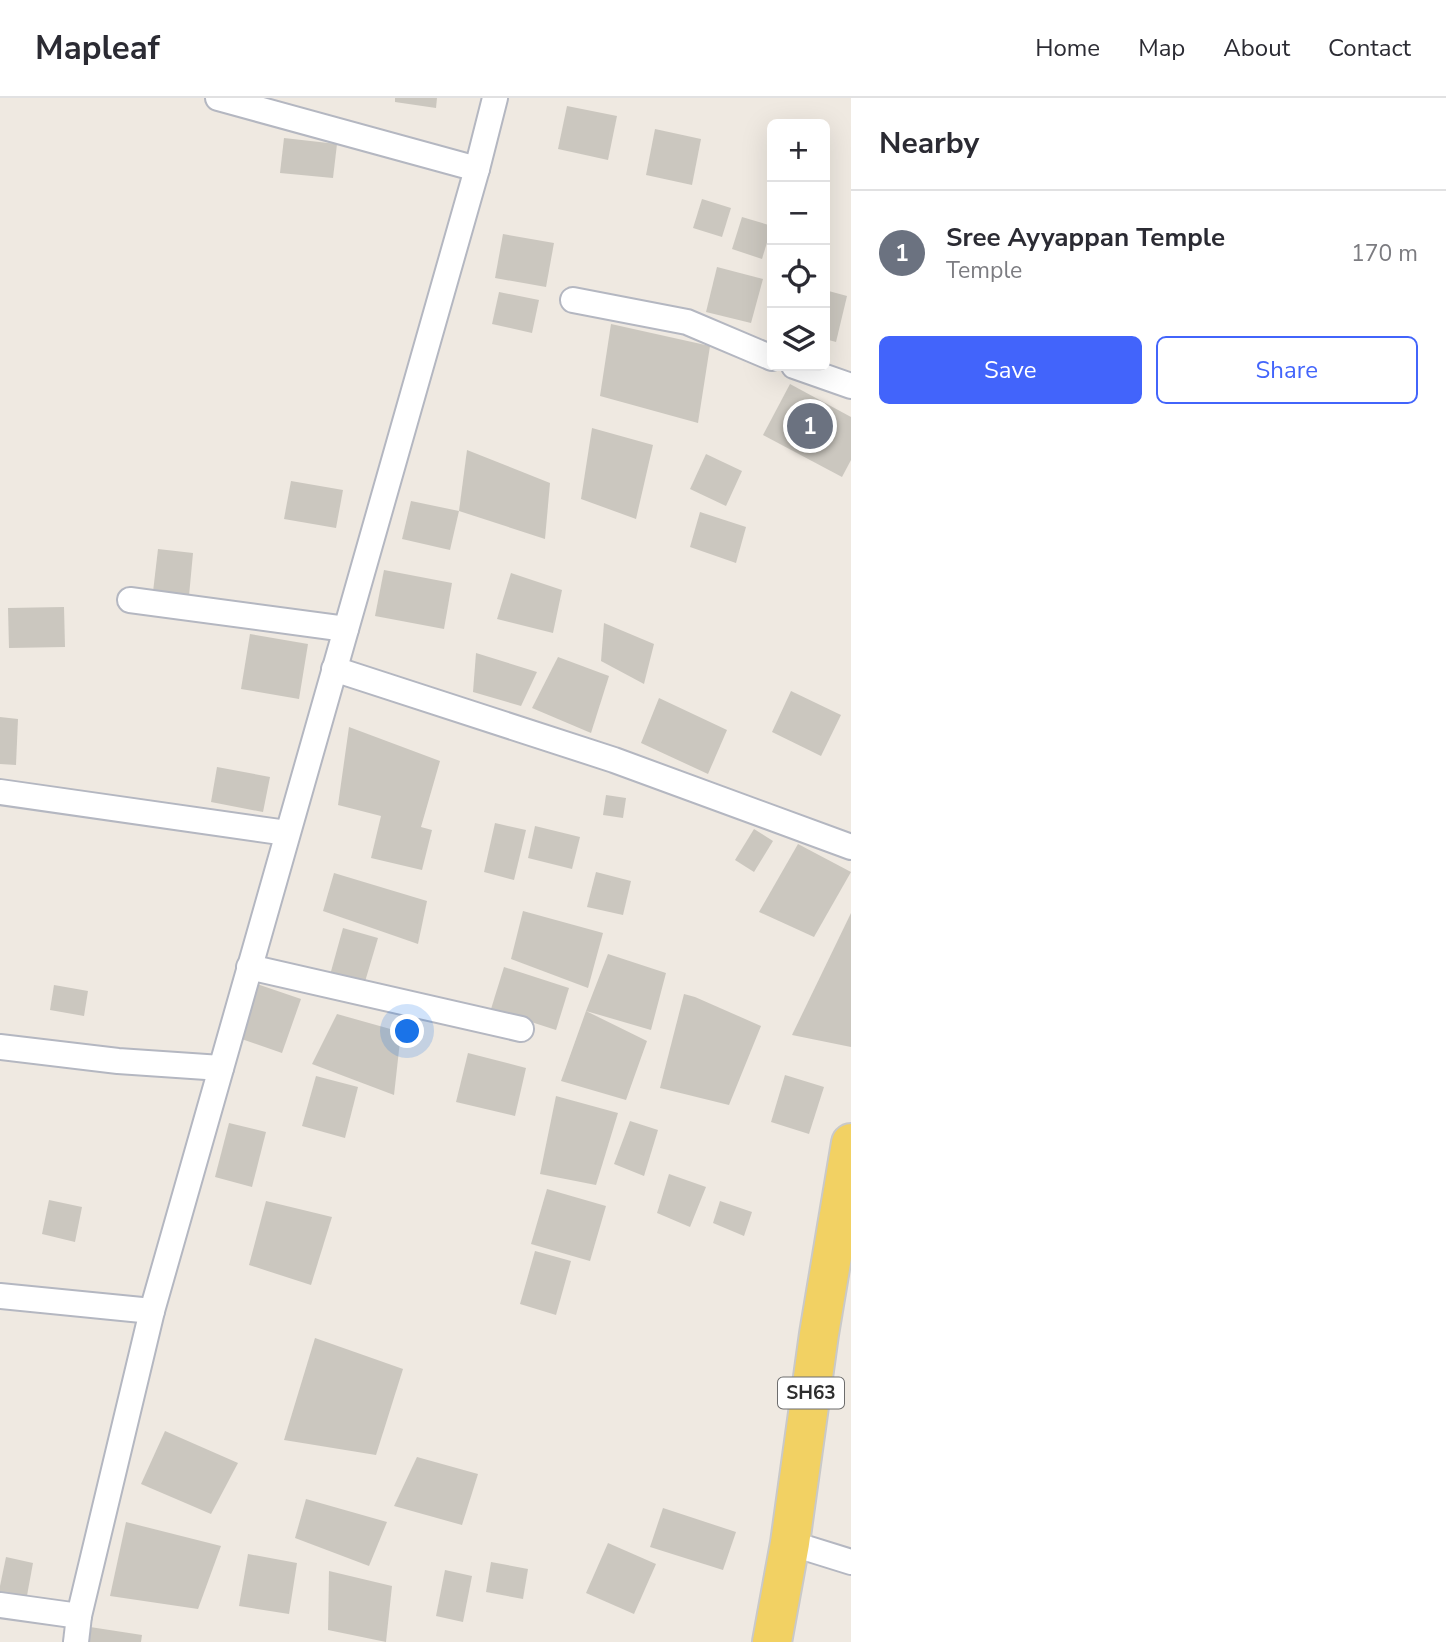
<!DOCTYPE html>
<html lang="en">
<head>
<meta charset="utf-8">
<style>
  body { margin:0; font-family:"Nunito Sans",sans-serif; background:#f7f7f7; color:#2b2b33 }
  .controls { position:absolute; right:21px; top:21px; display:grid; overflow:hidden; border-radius:10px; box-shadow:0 7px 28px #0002 }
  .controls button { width:63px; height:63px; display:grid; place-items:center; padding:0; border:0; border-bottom:2px solid #e1e1e2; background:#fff; color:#2b2b33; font:35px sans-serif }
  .you { position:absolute; left:408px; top:934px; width:24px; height:24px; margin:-18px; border:5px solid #fff; border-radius:50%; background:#1a73e8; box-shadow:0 0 0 10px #1a73e833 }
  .badge { display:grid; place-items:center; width:46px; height:46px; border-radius:50%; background:#4264fb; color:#fff; font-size:23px; font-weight:700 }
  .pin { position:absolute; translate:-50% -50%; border:4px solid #fff; box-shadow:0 2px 7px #0006 }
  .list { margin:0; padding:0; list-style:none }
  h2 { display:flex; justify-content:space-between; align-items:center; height:91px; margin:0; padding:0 28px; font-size:30px }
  h2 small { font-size:23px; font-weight:400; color:#7c7c81 }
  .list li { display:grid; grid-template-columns:46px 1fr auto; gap:21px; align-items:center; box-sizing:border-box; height:126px; padding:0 28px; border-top:2px solid #e1e1e2 }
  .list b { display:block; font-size:26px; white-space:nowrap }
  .list p { margin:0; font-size:23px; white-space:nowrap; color:#7c7c81 }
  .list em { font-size:23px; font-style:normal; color:#7c7c81 }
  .actions { display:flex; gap:14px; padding:21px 28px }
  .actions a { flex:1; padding:16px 0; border:2px solid #4264fb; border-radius:10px; text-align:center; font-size:24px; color:#4264fb }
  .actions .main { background:#4264fb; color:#fff }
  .icon { flex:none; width:38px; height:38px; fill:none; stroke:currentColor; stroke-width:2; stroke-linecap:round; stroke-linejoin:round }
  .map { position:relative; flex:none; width:851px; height:1544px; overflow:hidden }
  header { display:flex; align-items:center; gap:42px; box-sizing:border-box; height:98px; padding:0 35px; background:#fff; border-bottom:2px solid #e1e1e2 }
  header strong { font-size:33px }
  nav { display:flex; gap:38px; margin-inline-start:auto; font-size:24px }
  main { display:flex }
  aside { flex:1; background:#fff }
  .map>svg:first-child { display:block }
  .building { fill:#cbc7bf }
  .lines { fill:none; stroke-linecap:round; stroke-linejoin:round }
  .street-casing { stroke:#b4b7c1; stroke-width:28 }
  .primary-casing { stroke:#c9c9c9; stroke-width:42 }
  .street { stroke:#fff; stroke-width:24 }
  .primary { stroke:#f2d163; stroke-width:38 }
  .labels { text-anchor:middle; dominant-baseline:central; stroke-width:7; stroke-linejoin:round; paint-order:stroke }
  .shield { fill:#fff; stroke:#6d6d6d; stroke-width:2 }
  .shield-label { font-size:19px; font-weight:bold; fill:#2e2e2e }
</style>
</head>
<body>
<header>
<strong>Mapleaf</strong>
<nav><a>Home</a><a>Map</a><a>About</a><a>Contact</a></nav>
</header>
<main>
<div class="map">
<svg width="851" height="1544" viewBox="0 0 851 1544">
  <rect width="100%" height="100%" fill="#efe9e1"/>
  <g class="building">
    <path d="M 395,0 L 437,0 L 436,10 L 395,4 Z"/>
    <path d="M 567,8 L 617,18 L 608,62 L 558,51 Z"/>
    <path d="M 655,31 L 701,41 L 692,87 L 646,77 Z"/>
    <path d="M 284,40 L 337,46 L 333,80 L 280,75 Z"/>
    <path d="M 702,101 L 731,110 L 722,139 L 693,130 Z"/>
    <path d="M 742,119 L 772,128 L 762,161 L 732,151 Z"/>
    <path d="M 503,136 L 554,145 L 546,189 L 495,180 Z"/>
    <path d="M 717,169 L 763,181 L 751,225 L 706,214 Z"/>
    <path d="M 825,192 L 847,198 L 836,244 L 825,241 Z"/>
    <path d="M 499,194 L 539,202 L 532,235 L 492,226 Z"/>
    <path d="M 611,226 L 710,248 L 698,325 L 600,298 Z"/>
    <path d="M 790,286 L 851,319 L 851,362 L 842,379 L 763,337 Z"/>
    <path d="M 592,330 L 653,347 L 636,421 L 581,401 Z"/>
    <path d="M 467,352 L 550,385 L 545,441 L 459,413 Z"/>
    <path d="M 706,356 L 742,373 L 726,408 L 690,391 Z"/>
    <path d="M 291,383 L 343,392 L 336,430 L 284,421 Z"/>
    <path d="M 411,403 L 459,413 L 450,452 L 402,441 Z"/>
    <path d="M 700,414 L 746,429 L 736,465 L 690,449 Z"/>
    <path d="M 158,451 L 193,455 L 189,498 L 153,494 Z"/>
    <path d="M 384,472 L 452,485 L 444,531 L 375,518 Z"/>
    <path d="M 511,475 L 562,492 L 553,535 L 497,521 Z"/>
    <path d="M 64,509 L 65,549 L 9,550 L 8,510 Z"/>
    <path d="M 604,525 L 654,546 L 644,586 L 601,563 Z"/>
    <path d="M 250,536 L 308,546 L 299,601 L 241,591 Z"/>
    <path d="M 476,555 L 537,574 L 521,608 L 473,594 Z"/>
    <path d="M 558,559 L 609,578 L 591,635 L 532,610 Z"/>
    <path d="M 791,593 L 841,617 L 821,658 L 772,634 Z"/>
    <path d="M 659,600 L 727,632 L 708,676 L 641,645 Z"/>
    <path d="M 0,619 L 18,621 L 16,667 L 0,666 Z"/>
    <path d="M 349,629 L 440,663 L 421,729 L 432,732 L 422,772 L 371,760 L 381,718 L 338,707 Z"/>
    <path d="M 217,669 L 270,679 L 263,714 L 211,704 Z"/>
    <path d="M 606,697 L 626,700 L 623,720 L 603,717 Z"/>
    <path d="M 495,725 L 526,732 L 514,782 L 484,774 Z"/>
    <path d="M 535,728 L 580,739 L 572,771 L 528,760 Z"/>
    <path d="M 754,731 L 773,743 L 754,774 L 735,762 Z"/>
    <path d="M 798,746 L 851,774 L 814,839 L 759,814 Z"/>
    <path d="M 596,774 L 631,783 L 623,817 L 587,809 Z"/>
    <path d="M 334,775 L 427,803 L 418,846 L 323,813 Z"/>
    <path d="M 523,813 L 603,835 L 588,890 L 511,861 Z"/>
    <path d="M 851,815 L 851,949 L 792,937 Z"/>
    <path d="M 343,830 L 378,840 L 364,887 L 330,877 Z"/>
    <path d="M 608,856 L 666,875 L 651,932 L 586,913 L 647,943 L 626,1002 L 561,983 L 586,913 Z"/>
    <path d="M 504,869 L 569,890 L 556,932 L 491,911 Z"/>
    <path d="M 251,884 L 301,901 L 282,955 L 233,938 Z"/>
    <path d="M 54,887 L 88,893 L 84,918 L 50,912 Z"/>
    <path d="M 684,896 L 695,899 L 761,928 L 729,1007 L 660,990 Z"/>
    <path d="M 337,916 L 401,934 L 394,997 L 312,966 Z"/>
    <path d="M 468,955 L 526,970 L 515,1018 L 456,1004 Z"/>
    <path d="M 785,977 L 824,989 L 809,1036 L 771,1024 Z"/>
    <path d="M 316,978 L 358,989 L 345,1040 L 302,1028 Z"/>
    <path d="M 556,998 L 618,1015 L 596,1087 L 540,1076 Z"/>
    <path d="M 630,1023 L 658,1032 L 644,1078 L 614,1066 Z"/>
    <path d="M 229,1025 L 266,1034 L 252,1089 L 215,1079 Z"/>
    <path d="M 669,1076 L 706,1089 L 690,1129 L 657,1115 Z"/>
    <path d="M 547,1091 L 606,1108 L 590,1163 L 531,1146 Z"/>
    <path d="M 49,1102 L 82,1109 L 75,1144 L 42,1136 Z"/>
    <path d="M 266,1103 L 332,1119 L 311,1187 L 249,1167 Z"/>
    <path d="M 720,1103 L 752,1114 L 744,1138 L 713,1125 Z"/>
    <path d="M 535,1153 L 571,1163 L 556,1217 L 520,1206 Z"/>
    <path d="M 315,1240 L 403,1271 L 376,1357 L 284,1342 Z"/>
    <path d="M 165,1333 L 238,1365 L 211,1416 L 141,1386 Z"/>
    <path d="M 417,1359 L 478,1376 L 462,1427 L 394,1408 Z"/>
    <path d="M 306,1401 L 387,1424 L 369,1468 L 295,1440 Z"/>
    <path d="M 663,1410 L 736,1434 L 723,1472 L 650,1449 Z"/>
    <path d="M 126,1424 L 221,1448 L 198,1511 L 110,1498 Z"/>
    <path d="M 608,1445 L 656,1466 L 634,1516 L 586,1495 Z"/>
    <path d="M 248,1456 L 297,1465 L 289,1516 L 239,1508 Z"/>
    <path d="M 6,1459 L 33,1465 L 26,1503 L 0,1498 L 0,1488 Z"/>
    <path d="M 491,1464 L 528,1471 L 523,1501 L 486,1494 Z"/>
    <path d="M 445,1472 L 472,1478 L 463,1524 L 436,1518 Z"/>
    <path d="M 329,1473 L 392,1488 L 386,1544 L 328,1532 Z"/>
    <path d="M 90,1529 L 142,1537 L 141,1544 L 87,1544 Z"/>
  </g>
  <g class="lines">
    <g class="street-casing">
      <g id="street">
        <path d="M 218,0 L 477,71"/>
        <path d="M 573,202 L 687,224 L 772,260"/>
        <path d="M 794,268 L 851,288"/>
        <path d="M 130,502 L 346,531"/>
        <path d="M 334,571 L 614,662 L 851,749"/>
        <path d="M 0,694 L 287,735"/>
        <path d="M 249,869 L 521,931"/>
        <path d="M 0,949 L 118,963 L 221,970"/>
        <path d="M 0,1198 L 152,1213"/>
        <path d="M 790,1445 L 851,1464"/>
        <path d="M 0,1507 L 79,1518 L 152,1213 L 477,71 L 495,0"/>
        <path d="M 76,1544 L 79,1518"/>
      </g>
    </g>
    <g class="primary-casing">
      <path id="primary" d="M 772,1544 L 790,1445 L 819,1236 L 851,1045"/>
    </g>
    <use href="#street" class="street"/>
    <use href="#primary" class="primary"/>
  </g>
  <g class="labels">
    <rect class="shield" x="778" y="1279.5" width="66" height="31" rx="5"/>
    <g class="shield-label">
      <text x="811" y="1295">SH63</text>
    </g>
  </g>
</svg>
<div class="controls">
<button>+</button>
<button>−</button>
<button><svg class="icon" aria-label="locate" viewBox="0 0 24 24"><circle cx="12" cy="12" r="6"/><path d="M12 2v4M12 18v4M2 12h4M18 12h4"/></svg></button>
<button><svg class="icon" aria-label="layers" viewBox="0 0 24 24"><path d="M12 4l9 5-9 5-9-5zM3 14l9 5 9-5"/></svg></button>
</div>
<div class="you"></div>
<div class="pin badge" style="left:810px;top:328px;background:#6b7280">1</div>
</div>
<aside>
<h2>Nearby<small></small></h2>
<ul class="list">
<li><span class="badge" style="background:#6b7280">1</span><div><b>Sree Ayyappan Temple</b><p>Temple</p></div><em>170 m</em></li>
</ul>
<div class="actions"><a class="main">Save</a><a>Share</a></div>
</aside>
</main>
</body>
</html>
